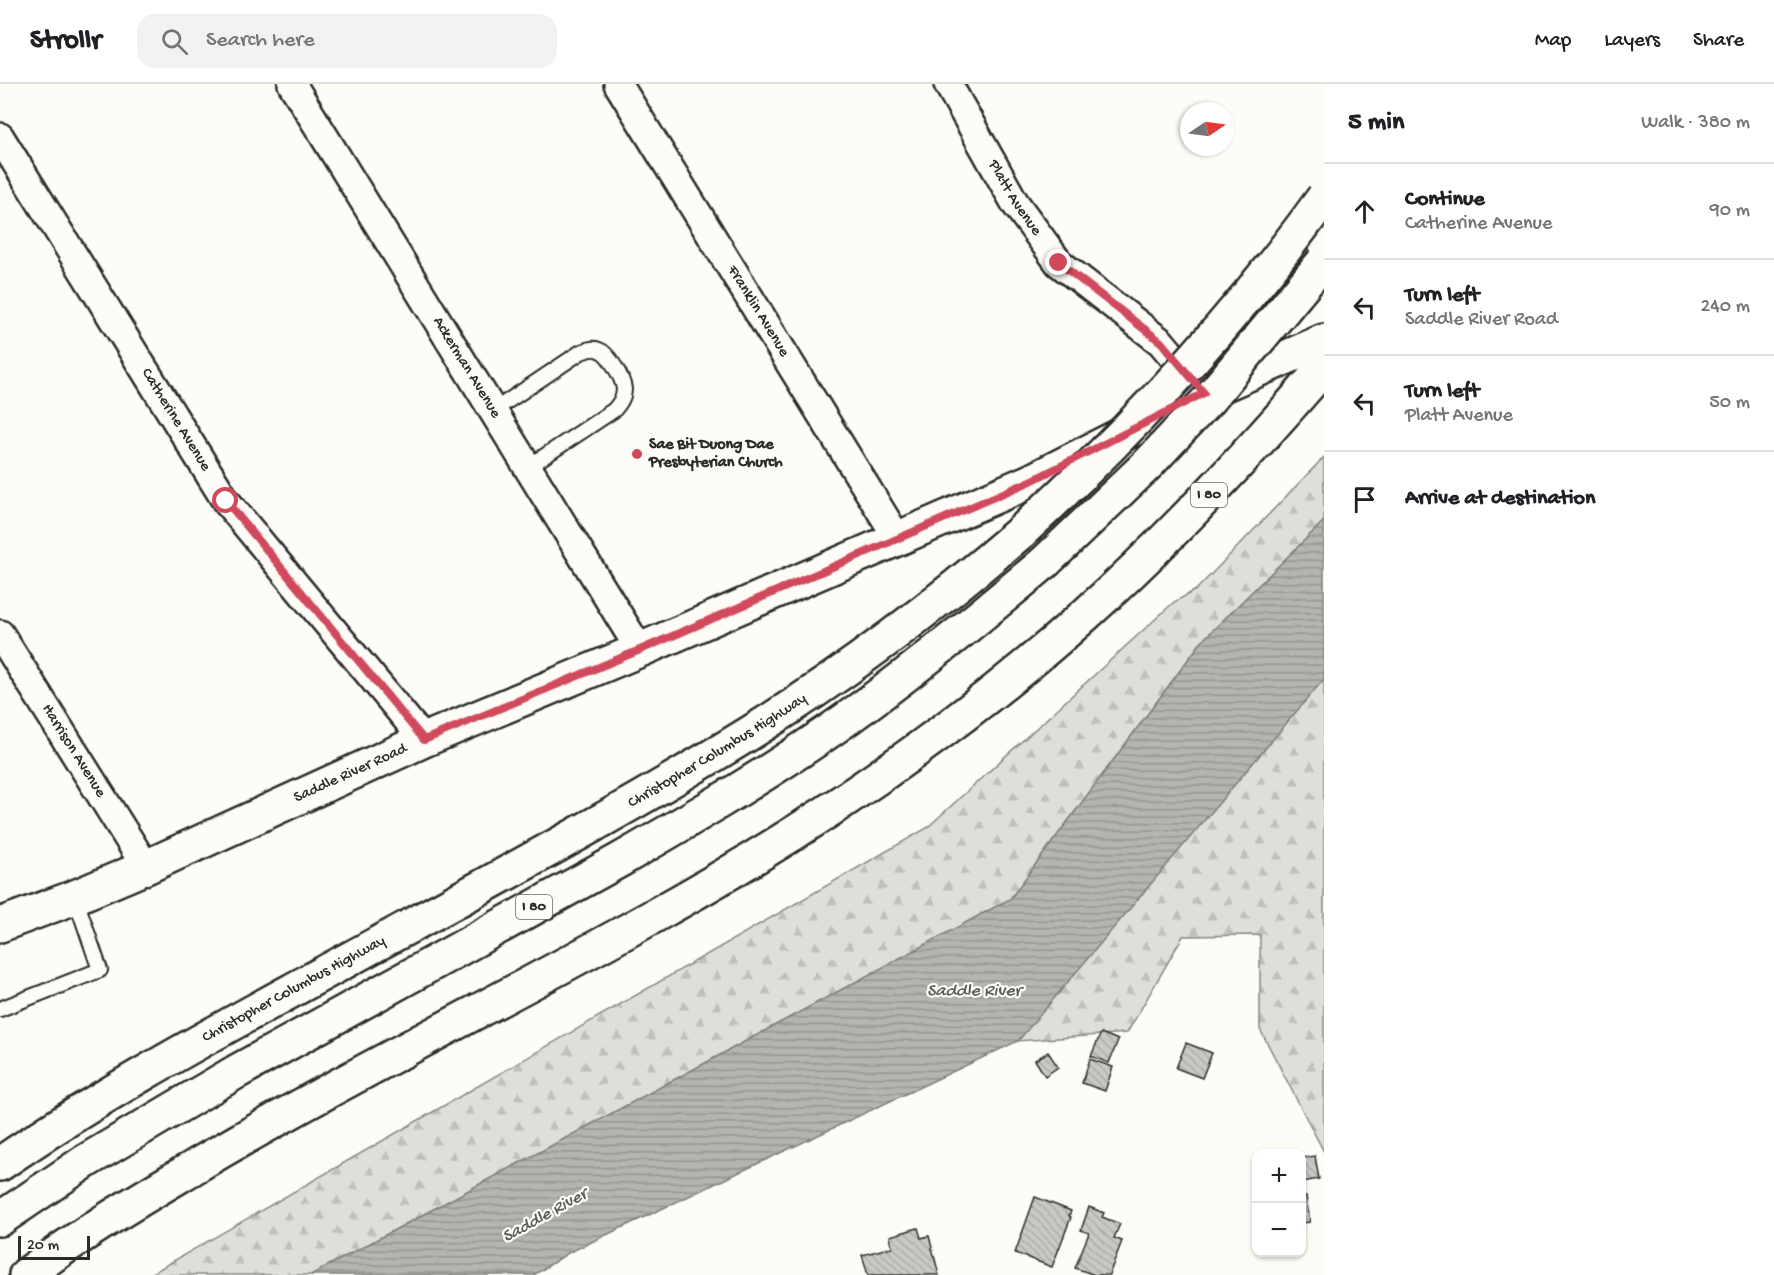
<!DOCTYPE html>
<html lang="en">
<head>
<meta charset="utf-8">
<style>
  body { margin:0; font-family:"Gochi Hand",sans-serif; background:#f2f2f2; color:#202124 }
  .controls { position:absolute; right:18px; bottom:18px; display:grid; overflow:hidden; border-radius:12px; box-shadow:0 2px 4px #0004 }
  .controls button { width:54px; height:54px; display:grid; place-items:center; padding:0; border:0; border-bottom:2px solid #e0e0e0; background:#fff; color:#202124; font:30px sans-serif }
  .compass { position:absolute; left:1180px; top:18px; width:54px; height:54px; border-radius:50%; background:#fff; box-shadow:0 2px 4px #0004; rotate:77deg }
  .scale { position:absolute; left:18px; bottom:15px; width:72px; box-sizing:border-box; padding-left:6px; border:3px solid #2b2b2b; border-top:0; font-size:16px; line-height:21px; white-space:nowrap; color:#2b2b2b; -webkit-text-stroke:4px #fdfcf7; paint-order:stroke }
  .stop { position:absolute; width:18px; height:18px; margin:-14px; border:4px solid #d1495b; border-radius:50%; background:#fff }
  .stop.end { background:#d1495b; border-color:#fff; box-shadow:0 2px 6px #0008 }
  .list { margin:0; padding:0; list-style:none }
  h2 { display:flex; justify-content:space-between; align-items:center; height:78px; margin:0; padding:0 24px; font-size:26px }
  h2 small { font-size:20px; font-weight:400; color:#757577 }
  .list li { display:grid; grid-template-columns:39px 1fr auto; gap:18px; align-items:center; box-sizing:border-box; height:96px; padding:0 24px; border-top:2px solid #e0e0e0 }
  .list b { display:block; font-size:22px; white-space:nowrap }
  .list p { margin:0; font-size:20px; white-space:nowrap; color:#757577 }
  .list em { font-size:20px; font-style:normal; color:#757577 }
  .icon { flex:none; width:33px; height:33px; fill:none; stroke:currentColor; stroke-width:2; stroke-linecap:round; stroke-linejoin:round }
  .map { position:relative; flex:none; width:1324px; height:1191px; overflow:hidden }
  header { display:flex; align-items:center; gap:36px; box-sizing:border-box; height:84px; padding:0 30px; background:#fff; border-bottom:2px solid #e0e0e0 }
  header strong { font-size:28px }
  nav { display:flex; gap:33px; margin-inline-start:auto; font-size:21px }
  .search { width:420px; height:54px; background:#f2f2f2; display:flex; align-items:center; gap:15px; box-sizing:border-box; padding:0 21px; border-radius:18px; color:#757577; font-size:22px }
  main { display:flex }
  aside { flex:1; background:#fff }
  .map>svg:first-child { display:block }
  .forest { fill:url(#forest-firs); stroke:#858482; stroke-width:1.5 }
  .water { fill:url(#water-rules); stroke:#7e7d7b; stroke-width:1.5 }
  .building { fill:url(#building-back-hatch); stroke:#2b2b2b; stroke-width:1.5 }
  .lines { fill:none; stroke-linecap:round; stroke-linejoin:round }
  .lane-casing { stroke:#2b2b2b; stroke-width:18 }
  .street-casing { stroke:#2b2b2b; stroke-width:32 }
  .secondary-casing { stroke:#2b2b2b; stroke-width:38 }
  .highway-casing { stroke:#2b2b2b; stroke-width:38 }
  .lane { stroke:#fdfcf7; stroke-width:14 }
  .street { stroke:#fdfcf7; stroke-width:27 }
  .secondary { stroke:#fdfcf7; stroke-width:33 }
  .highway { stroke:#fdfcf7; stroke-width:33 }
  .highway-bridge-casing { stroke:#2b2b2b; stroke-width:38; stroke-linecap:butt }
  .highway-bridge { stroke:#fdfcf7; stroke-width:33 }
  .route { stroke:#d1495b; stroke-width:8 }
  .poi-dot { fill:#d1495b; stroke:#fdfcf7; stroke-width:2 }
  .labels { text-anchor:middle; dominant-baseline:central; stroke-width:4.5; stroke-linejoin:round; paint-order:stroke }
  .shield { fill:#fdfcf7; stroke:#6a6a68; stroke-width:1.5 }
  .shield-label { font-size:15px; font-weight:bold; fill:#2b2b2b }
  .street-label { font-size:16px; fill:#2b2b2b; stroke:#fdfcf7 }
  .poi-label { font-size:16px; font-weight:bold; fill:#2b2b2b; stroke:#fdfcf7; text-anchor:start }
  .water-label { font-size:18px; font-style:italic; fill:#5b5b5a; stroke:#fdfcf7 }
</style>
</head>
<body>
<header>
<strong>Strollr</strong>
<div class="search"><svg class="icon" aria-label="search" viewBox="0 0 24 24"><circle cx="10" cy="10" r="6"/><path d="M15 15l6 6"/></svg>Search here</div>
<nav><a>Map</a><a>Layers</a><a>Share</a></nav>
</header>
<main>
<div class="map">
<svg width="1324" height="1191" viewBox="0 0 1324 1191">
  <defs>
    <pattern id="forest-firs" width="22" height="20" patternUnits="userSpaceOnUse" patternTransform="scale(1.5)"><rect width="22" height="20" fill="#dfdeda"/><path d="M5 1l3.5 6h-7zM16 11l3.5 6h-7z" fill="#c0bfbb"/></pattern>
    <pattern id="water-rules" width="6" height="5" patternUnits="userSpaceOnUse" patternTransform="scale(1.5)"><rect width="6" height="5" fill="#b5b4b1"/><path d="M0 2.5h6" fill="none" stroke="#939390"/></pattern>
    <pattern id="building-back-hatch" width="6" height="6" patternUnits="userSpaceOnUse" patternTransform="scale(1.5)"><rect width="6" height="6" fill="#c9c8c4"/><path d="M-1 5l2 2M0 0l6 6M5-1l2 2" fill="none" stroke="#adaca9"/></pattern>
  </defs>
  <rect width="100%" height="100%" fill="#fdfcf7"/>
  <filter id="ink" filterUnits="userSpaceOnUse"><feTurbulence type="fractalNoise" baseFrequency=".0167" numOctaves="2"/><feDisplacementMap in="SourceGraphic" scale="12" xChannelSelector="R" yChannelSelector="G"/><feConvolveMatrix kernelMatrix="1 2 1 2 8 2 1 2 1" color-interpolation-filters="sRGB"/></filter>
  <g filter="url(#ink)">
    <g class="forest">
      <path d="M 1324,373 L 1324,437 L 1202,557 L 1010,815 L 311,1191 L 149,1191 L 927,744 L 1174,518 L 1196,506 Z"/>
      <path d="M 1324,569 L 1324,1068 L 1260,945 L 1260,851 L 1183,852 L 1127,949 L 1018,957 Z"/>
    </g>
    <path class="water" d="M 1324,437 L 1324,595 L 1018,957 L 568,1169 L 534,1191 L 311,1191 L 1010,815 L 1202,557 Z"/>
    <g class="building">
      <path d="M 1101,949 L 1118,956 L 1109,979 L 1091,972 Z"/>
      <path d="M 1186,959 L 1212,969 L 1202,994 L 1176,984 Z"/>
      <path d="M 1048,968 L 1058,983 L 1045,992 L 1035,976 Z"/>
      <path d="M 1090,975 L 1113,983 L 1105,1007 L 1082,999 Z"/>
      <path d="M 1315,1072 L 1319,1095 L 1302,1098 L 1302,1074 Z"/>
      <path d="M 1306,1112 L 1310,1138 L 1302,1139 L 1302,1113 Z"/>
      <path d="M 1035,1113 L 1071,1127 L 1069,1132 L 1071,1133 L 1052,1183 L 1015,1169 Z"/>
      <path d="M 1089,1123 L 1104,1129 L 1102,1133 L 1120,1140 L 1114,1154 L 1122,1157 L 1109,1191 L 1095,1191 L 1075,1184 L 1089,1149 L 1081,1146 Z"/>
      <path d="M 918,1144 L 921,1154 L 929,1152 L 939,1191 L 868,1191 L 862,1171 L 892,1163 L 890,1152 Z"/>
    </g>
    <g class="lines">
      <g class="lane-casing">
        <g id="lane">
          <path d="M 493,327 L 581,268 C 587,266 593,263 599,266 C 609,269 623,295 624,305 C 624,314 619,320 614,326 L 528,383"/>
          <path d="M 0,925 L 100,886 L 75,813"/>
        </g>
      </g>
      <g class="street-casing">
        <g id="street">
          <path id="s1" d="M 292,0 L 640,566"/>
          <path id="s2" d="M 618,0 L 898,455"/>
          <path id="s3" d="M 948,0 L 1015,119 L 1059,179 L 1161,258 L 1197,301"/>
          <path id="s4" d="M 0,53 L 226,417 L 424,656"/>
          <path id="s5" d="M 0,550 L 146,783"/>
        </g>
      </g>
      <g class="secondary-casing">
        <g id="secondary">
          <path id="s6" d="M 0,841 L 75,813 L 146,783 L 424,656 L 640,566 L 1031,397 L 1204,309 L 1324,257"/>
        </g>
      </g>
      <g class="highway-casing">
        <g id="highway">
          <path id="s7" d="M 0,1080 C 93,1016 192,961 291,907 C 445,822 601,741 750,649 C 847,589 936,521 1022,447"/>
          <path d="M 0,1135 L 86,1077 L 236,988 L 620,776 C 696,732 773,687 845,636 C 914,587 980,533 1045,478"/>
          <path d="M 26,1191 C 79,1151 137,1117 194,1083 C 344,994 500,918 652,833 C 806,748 954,648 1085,531 C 1171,454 1249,370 1324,283"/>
        </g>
      </g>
      <use href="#lane" class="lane"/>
      <use href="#street" class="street"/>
      <use href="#secondary" class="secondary"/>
      <use href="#highway" class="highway"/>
      <g class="highway-bridge-casing">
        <g id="highway-bridge">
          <path d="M 1022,447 C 1133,345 1236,235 1324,113"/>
          <path d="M 1045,478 L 1149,379 L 1209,315 L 1324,177"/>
        </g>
      </g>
      <use href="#highway-bridge" class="highway-bridge"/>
    </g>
  </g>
  <g class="lines" filter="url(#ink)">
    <path class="route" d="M 226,417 L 424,656 L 640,566 L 1031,397 L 1204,309 L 1161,258 L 1059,179"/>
  </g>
  <circle class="poi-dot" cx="637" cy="370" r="6"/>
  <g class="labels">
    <g class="shield">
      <rect x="1191" y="399" width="36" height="24" rx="4.5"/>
      <rect x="516" y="811" width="36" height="24" rx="4.5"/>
    </g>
    <g class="shield-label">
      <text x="1209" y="411">I 80</text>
      <text x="534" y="823">I 80</text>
    </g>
    <g class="street-label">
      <text stroke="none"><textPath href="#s3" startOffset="132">Platt Avenue</textPath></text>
      <text stroke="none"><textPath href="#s2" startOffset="267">Franklin Avenue</textPath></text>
      <text stroke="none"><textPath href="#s1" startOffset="333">Ackerman Avenue</textPath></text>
      <text stroke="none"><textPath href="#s4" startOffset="333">Catherine Avenue</textPath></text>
      <text stroke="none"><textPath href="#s5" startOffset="138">Harrison Avenue</textPath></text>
      <text stroke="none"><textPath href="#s7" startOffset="828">Christopher Columbus Highway</textPath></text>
      <text stroke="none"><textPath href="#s6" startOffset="382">Saddle River Road</textPath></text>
      <text stroke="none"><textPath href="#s7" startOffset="342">Christopher Columbus Highway</textPath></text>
    </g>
    <g class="poi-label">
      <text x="649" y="361">Sae Bit Duong Dae<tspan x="649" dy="18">Presbyterian Church</tspan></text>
    </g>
    <g class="water-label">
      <text x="974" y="907">Saddle River</text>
      <text transform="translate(545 1132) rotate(-29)">Saddle River</text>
    </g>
  </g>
</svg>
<div class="controls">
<button>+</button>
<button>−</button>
</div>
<svg class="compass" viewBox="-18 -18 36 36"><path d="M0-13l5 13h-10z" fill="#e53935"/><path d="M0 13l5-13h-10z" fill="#757577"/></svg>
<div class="scale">20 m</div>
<div class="stop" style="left:226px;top:417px"></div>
<div class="stop end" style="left:1059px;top:179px"></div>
</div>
<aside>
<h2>5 min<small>Walk · 380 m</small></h2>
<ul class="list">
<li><svg class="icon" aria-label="ahead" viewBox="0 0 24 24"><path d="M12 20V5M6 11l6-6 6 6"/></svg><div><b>Continue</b><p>Catherine Avenue</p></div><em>90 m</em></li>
<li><svg class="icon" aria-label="left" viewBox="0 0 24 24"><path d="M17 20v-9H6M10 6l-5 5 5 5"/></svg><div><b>Turn left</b><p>Saddle River Road</p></div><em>240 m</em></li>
<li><svg class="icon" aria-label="left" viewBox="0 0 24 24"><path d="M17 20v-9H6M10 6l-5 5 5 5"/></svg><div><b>Turn left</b><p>Platt Avenue</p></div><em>50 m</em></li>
<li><svg class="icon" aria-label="arrive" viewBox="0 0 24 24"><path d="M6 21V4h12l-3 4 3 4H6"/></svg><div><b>Arrive at destination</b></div></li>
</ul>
</aside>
</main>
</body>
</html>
